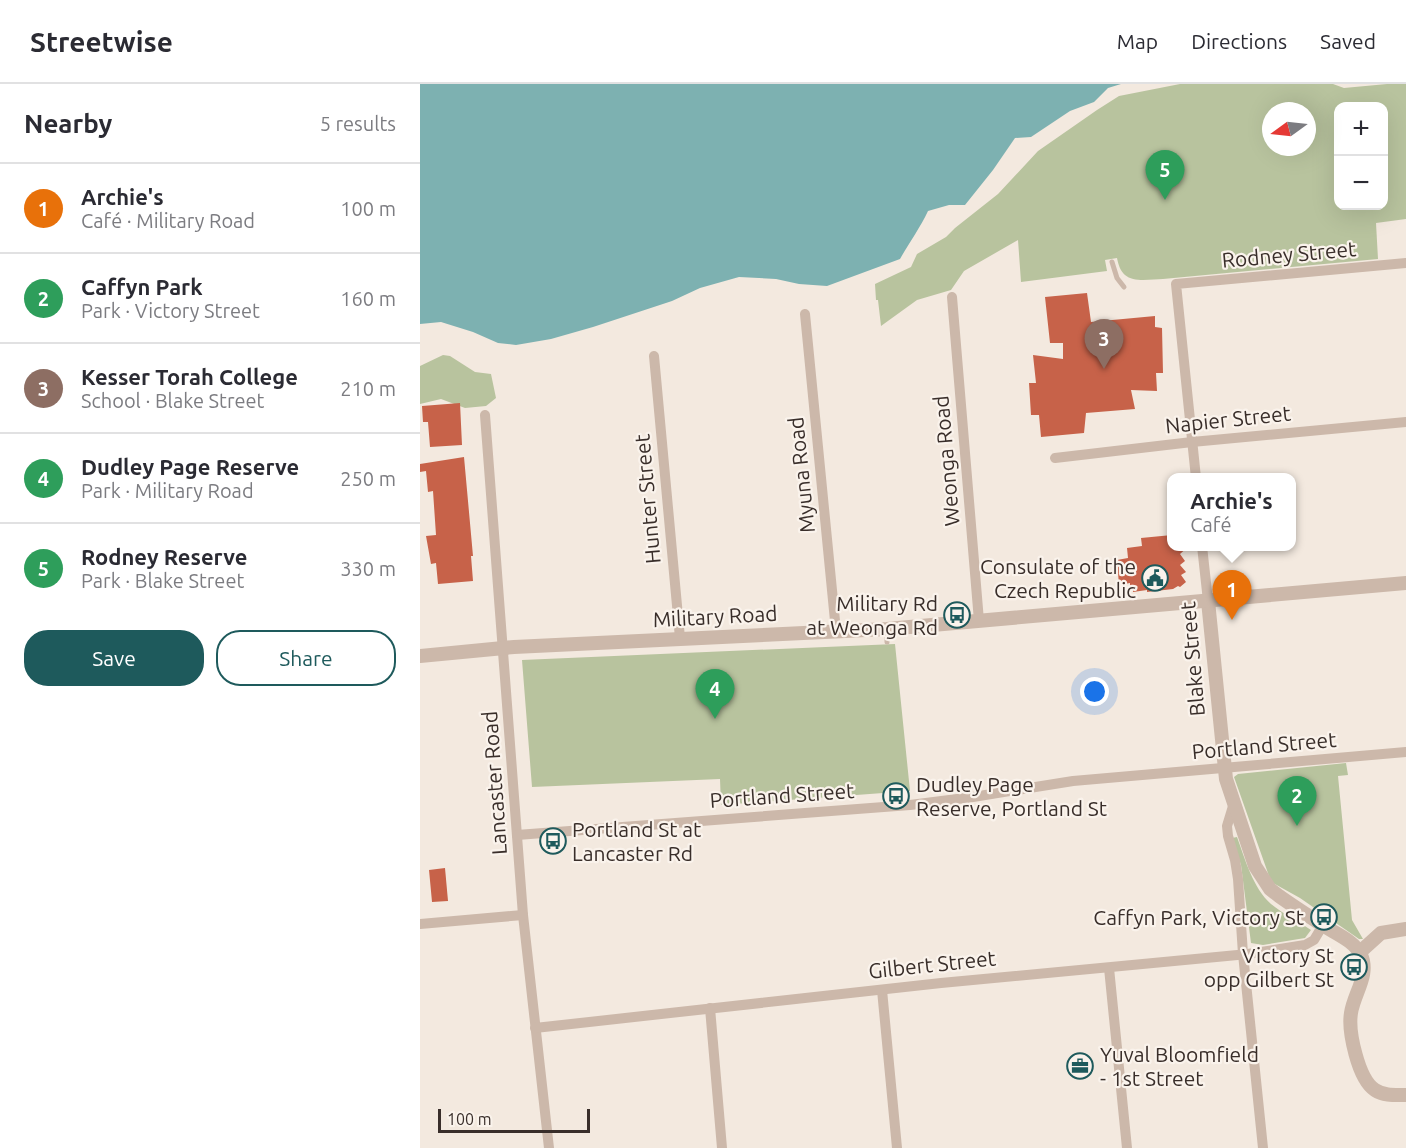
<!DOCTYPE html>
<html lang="en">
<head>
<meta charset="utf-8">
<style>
  body { margin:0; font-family:Ubuntu,sans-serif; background:#f2f2f3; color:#2b2b33 }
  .controls { position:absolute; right:18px; top:18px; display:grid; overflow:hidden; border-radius:12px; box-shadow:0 6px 24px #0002 }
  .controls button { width:54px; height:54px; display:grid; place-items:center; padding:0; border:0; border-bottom:2px solid #e1e1e2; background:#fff; color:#2b2b33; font:30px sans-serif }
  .compass { position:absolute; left:842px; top:18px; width:54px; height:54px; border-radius:50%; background:#fff; box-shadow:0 6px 24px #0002; rotate:255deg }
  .scale { position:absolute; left:18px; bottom:15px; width:152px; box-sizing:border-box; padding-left:6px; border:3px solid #392e2a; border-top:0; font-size:16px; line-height:21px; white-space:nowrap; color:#392e2a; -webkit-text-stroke:4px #faf3ec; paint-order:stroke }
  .you { position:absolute; left:675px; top:608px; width:21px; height:21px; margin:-15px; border:4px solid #fff; border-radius:50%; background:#1a73e8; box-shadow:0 0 0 9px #1a73e833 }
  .badge { display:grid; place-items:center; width:39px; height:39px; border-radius:50%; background:#1e5a5c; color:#fff; font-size:20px; font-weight:700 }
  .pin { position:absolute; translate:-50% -50px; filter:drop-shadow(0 2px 3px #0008) }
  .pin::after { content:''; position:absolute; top:32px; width:21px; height:18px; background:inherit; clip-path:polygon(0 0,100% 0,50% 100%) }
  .popup { position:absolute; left:747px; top:389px; width:129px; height:78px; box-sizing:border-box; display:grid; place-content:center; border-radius:12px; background:#fff; filter:drop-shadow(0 2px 4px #0005); font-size:20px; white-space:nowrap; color:#7c7c81 }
  .popup b { font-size:22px; color:#2b2b33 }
  .popup::after { content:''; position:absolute; left:50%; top:100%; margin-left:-12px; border:12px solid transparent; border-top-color:#fff }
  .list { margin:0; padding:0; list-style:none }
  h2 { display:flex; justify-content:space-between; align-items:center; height:78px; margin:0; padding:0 24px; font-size:26px }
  h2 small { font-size:20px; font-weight:400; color:#7c7c81 }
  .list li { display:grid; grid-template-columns:39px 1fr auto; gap:18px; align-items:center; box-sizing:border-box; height:90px; padding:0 24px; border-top:2px solid #e1e1e2 }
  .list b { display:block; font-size:22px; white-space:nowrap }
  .list p { margin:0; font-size:20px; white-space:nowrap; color:#7c7c81 }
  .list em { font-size:20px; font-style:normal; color:#7c7c81 }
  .actions { display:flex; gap:12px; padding:18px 24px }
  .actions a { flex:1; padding:14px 0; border:2px solid #1e5a5c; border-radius:24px; text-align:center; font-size:21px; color:#1e5a5c }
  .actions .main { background:#1e5a5c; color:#fff }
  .map { position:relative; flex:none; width:986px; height:1064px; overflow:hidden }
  header { display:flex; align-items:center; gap:36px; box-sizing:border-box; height:84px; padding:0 30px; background:#fff; border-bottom:2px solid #e1e1e2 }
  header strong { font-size:28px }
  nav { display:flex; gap:33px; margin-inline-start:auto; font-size:21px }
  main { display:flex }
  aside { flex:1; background:#fff }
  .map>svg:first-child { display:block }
  .green { fill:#b8c39e; fill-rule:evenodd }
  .water { fill:#7db1b1 }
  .building { fill:#c76249 }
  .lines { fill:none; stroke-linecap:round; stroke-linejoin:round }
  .service { stroke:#ccb8aa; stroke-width:5 }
  .minor { stroke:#ccb8aa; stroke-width:10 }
  .tertiary { stroke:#ccb8aa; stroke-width:14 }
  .labels { text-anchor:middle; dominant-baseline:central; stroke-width:4.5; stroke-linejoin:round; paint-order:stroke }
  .street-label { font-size:21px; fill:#392e2a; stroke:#faf3ec }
  .poi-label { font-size:21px; fill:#392e2a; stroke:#faf3ec; text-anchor:end }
</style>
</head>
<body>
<header>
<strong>Streetwise</strong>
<nav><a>Map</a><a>Directions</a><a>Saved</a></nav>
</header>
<main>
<aside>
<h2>Nearby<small>5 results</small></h2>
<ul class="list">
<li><span class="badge" style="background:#e8710a">1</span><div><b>Archie's</b><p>Café · Military Road</p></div><em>100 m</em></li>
<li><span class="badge" style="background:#2e9e5b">2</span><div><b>Caffyn Park</b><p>Park · Victory Street</p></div><em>160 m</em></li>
<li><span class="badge" style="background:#8d6e63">3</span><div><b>Kesser Torah College</b><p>School · Blake Street</p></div><em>210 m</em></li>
<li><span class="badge" style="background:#2e9e5b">4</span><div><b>Dudley Page Reserve</b><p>Park · Military Road</p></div><em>250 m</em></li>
<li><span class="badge" style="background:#2e9e5b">5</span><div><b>Rodney Reserve</b><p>Park · Blake Street</p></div><em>330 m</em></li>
</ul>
<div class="actions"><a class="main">Save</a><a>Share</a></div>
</aside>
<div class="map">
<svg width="986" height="1064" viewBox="0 0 986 1064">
  <rect width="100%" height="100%" fill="#f3e9df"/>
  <g class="green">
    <path d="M 760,0 L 913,0 L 924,4 L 967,0 L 986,0 L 986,135 L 956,139 L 958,175 L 743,195 C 732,195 714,199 705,191 C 700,187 698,179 697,174 L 685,176 L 687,187 L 601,198 L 598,156 L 544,187 L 531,206 L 497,216 L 461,242 L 458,216 L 456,216 L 455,200 L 491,183 L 497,170 L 526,153 L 535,144 L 578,110 L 618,67 L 677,26 L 699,12 ZM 918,22 L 964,22 L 964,122 L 918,122 ZM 851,27 L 887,27 L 887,63 L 851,63 Z"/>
    <path d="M 23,271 L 30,272 L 55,288 L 71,290 L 76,314 L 66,322 L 45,324 L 21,315 L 0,320 L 0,282 Z"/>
    <path d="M 475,560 L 490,707 L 301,721 L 300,695 L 112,703 L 102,576 Z"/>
    <path d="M 926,679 L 928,691 L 918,692 L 932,836 L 943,855 L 939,855 L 880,814 L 853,799 L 849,792 L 814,693 L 818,690 Z"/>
    <path d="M 817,753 C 825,775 833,804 851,820 C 863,830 878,837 891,846 L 885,854 L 843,861 L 831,859 L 821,781 L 812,754 Z"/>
  </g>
  <path class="water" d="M 0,0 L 701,0 L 688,4 L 674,18 L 650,27 L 611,53 L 595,54 L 573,86 L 545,121 L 529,121 L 508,127 C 500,144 489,159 480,175 L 407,202 L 379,200 L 356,195 L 319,193 L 280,204 L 252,217 L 173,243 L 131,255 L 96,261 L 78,259 L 53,248 L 21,238 L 0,240 Z"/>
  <g class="building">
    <path d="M 667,209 L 671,238 L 735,232 L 735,243 L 742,244 L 743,289 L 736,289 L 737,307 L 711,306 L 715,325 L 666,329 L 664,349 L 621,353 L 619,331 L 611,331 L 609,299 L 616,299 L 613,271 L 643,275 L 643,259 L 630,259 L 625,213 Z"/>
    <path d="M 40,319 L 42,361 L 10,363 L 8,338 L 3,338 L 2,322 Z"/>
    <path d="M 44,373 L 53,472 L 51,472 L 53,497 L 18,500 L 16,479 L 11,480 L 6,452 L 16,451 L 13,407 L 8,408 L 6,387 L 0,388 L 0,380 Z"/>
    <path d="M 752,451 L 752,462 L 769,462 L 760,470 L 765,477 L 760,481 L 766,488 L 761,491 L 766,498 L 760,503 L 758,502 L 753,505 L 727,508 L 727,506 L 713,508 L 713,505 L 710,505 L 710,499 L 699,501 L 697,476 L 708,474 L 707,464 L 722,462 L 721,454 Z"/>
    <path d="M 25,784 L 28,817 L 12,818 L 9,786 Z"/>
  </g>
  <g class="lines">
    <g class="service">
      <path d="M 692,178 L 697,194 L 704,203"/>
      <path d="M 467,545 L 467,558"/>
    </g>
    <g class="minor">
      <path d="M 532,213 L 559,537"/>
      <path d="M 385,230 L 416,547"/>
      <path d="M 234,272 L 260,554"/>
      <path d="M 65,331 L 103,831 L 129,1064"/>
      <path d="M 635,374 L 772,358 L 986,338"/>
      <path d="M 776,394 L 756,200 L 986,179"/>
      <path d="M 782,462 L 788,517"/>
      <path d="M 814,719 L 807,742 L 808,752 L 815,776 L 818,795 L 823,870 L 843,1064"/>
      <path d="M 97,751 L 490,721 L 553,713 L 653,697 L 986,668"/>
      <path d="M 0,840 L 103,831"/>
      <path d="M 689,884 L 707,1064"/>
      <path d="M 462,906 L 477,1064"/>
      <path d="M 290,924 L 302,1064"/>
      <path d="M 115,944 L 521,899 L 828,870 L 885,861 L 894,856 L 903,841"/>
    </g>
    <g class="tertiary">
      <path d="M 788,517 L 806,695 L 835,782 L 850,805 L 859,812 C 873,822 887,831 901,840 C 914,849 934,856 941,871 C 950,891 934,909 931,929 C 928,947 938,995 955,1006 C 964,1012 975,1011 986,1011"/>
      <path d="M 0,572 L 94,563 L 467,545 L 986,499"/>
      <path d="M 940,868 L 961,849 L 986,845"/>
    </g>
  </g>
  <defs>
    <g id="civic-ring" transform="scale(1.35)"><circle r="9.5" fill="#faf3ec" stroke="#1e5a5c" stroke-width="1.5"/><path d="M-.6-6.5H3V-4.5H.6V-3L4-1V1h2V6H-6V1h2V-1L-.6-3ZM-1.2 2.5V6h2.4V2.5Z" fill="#1e5a5c"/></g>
    <g id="bus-ring" transform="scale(1.35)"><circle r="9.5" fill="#faf3ec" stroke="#1e5a5c" stroke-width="1.5"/><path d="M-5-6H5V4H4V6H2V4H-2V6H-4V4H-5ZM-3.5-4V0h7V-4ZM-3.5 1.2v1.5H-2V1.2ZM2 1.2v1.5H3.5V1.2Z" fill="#1e5a5c"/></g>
    <g id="office-ring" transform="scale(1.35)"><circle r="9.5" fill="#faf3ec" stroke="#1e5a5c" stroke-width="1.5"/><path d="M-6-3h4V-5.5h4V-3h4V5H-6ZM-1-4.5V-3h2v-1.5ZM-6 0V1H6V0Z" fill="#1e5a5c"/></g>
  </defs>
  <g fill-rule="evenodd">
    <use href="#civic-ring" x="735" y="494"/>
    <use href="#bus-ring" x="537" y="531"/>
    <use href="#bus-ring" x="476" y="712"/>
    <use href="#bus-ring" x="133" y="757"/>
    <use href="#bus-ring" x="904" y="833"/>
    <use href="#bus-ring" x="934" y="883"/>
    <use href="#office-ring" x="660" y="982"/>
  </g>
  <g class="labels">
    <g class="street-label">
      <text transform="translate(869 170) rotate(-5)">Rodney Street</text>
      <text transform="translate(808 335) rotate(-6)">Napier Street</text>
      <text transform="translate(526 377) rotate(-95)">Weonga Road</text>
      <text transform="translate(381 391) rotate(-96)">Myuna Road</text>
      <text transform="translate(227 415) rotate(-95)">Hunter Street</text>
      <text transform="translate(295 532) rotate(-3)">Military Road</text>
      <text transform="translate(772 575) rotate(-95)">Blake Street</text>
      <text transform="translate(844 661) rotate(-5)">Portland Street</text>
      <text transform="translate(74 699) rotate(-94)">Lancaster Road</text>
      <text transform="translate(362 711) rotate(-4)">Portland Street</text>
      <text transform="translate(512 880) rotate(-6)">Gilbert Street</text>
    </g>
    <g class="poi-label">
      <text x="716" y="482">Consulate of the<tspan x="716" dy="24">Czech Republic</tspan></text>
      <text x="518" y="519">Military Rd<tspan x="518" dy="24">at Weonga Rd</tspan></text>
      <text x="496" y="700" text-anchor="start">Dudley Page<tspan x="496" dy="24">Reserve, Portland St</tspan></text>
      <text x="152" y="745" text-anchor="start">Portland St at<tspan x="152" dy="24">Lancaster Rd</tspan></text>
      <text x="884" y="833">Caffyn Park, Victory St</text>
      <text x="914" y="871">Victory St<tspan x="914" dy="24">opp Gilbert St</tspan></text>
      <text x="680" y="970" text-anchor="start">Yuval Bloomfield<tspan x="680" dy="24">- 1st Street</tspan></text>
    </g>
  </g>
</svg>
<div class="controls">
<button>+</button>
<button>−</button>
</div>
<svg class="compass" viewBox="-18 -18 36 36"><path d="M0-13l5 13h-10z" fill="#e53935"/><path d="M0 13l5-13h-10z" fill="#7c7c81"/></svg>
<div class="scale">100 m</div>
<div class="you"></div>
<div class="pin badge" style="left:812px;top:536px;background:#e8710a">1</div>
<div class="popup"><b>Archie's</b>Café</div>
<div class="pin badge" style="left:877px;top:742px;background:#2e9e5b">2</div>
<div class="pin badge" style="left:684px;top:285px;background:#8d6e63">3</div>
<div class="pin badge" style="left:295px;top:635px;background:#2e9e5b">4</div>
<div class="pin badge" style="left:745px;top:116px;background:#2e9e5b">5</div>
</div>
</main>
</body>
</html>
